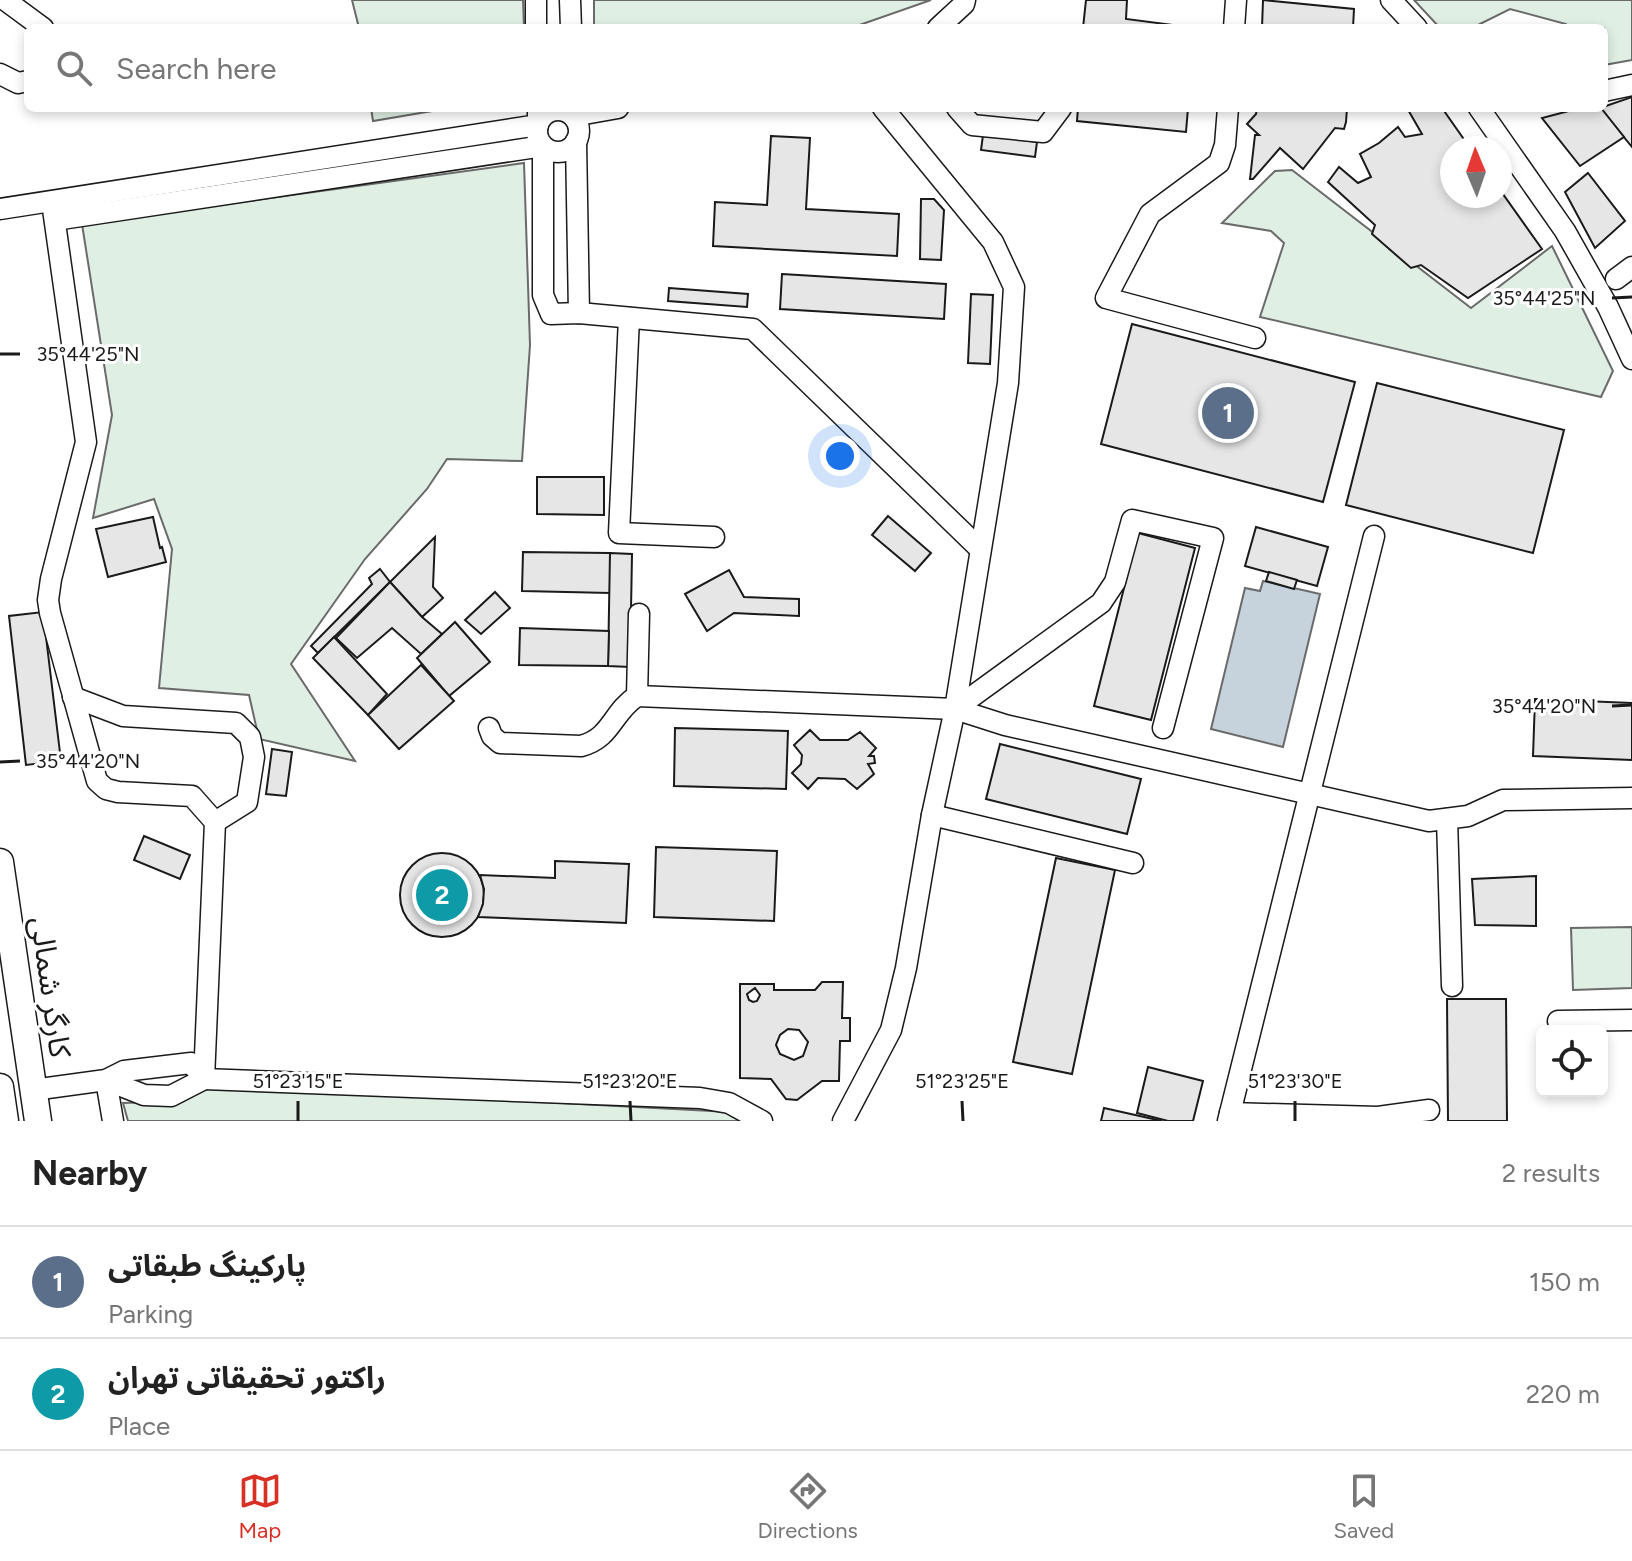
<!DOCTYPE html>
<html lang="en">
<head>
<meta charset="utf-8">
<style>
  body { margin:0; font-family:Figtree,"Noto Sans Arabic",sans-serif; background:#f2f2f2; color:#222 }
  .controls { position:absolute; right:24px; bottom:24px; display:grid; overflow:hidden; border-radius:12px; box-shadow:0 4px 12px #0003 }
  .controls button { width:72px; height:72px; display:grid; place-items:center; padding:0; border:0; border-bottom:2px solid #e0e0e0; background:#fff; color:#222; font:40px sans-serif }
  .compass { position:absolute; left:1440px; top:136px; width:72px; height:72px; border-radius:50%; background:#fff; box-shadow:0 4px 12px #0003; rotate:358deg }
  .you { position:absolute; left:840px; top:456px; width:28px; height:28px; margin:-20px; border:6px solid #fff; border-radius:50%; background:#1a73e8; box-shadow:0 0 0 12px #1a73e833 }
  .badge { display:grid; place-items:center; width:52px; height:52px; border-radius:50%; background:#d93025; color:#fff; font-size:26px; font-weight:700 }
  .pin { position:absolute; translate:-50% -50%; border:4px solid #fff; box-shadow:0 2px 8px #0006 }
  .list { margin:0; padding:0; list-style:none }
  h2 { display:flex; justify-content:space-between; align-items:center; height:104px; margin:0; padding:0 32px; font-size:34px }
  h2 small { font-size:26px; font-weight:400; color:#767676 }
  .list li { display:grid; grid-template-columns:52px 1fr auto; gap:24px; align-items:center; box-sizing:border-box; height:112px; padding:0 32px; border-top:2px solid #e0e0e0 }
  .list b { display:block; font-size:30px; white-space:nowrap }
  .list p { margin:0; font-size:26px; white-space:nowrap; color:#767676 }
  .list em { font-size:26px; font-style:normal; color:#767676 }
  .icon { flex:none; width:44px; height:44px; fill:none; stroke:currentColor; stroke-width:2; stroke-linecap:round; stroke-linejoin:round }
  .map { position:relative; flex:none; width:1632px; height:1121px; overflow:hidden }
  .search { position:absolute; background:#fff; box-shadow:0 4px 12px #0003; left:24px; right:24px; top:24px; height:88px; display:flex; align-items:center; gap:20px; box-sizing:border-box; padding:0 28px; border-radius:12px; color:#767676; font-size:30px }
  .sheet { height:328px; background:#fff }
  nav { display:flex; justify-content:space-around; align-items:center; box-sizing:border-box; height:112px; border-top:2px solid #e0e0e0; background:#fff; font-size:22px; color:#767676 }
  nav a { display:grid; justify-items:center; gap:4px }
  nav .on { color:#d93025 }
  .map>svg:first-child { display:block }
  .green { fill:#e0efe3; stroke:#6a6a6a; stroke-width:2 }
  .water { fill:#c6d2dc; stroke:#6a6a6a; stroke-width:2 }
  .building { fill:#e6e6e6; stroke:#1a1a1a; stroke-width:2; fill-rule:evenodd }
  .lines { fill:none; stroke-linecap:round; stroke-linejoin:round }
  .minor-casing { stroke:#1a1a1a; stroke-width:23 }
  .major-casing { stroke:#1a1a1a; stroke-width:29 }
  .minor { stroke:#fff; stroke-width:20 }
  .major { stroke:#fff; stroke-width:26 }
  .ticks { fill:none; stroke:#1a1a1a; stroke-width:3 }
  .labels { text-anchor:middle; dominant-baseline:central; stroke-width:6; stroke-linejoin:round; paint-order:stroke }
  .street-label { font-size:30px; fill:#1a1a1a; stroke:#fff }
  .ticks-label { font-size:20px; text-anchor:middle; fill:#1a1a1a; stroke:#fff; stroke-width:6; stroke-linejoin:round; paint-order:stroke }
</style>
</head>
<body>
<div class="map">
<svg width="1632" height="1121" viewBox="0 0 1632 1121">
  <rect width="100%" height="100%" fill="#fff"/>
  <g class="green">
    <path d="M 352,0 L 523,0 L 524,28 L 359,28 Z"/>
    <path d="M 594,0 L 931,0 L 851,28 L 594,28 Z"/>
    <path d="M 1414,0 L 1632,0 L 1632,60 L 1604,65 L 1604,28 L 1568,28 L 1566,24 L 1510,9 L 1472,28 L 1440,28 Z"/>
    <path d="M 371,108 L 450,108 L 373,121 Z"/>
    <path d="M 524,163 L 530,345 L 522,461 L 447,459 L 427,489 L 365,559 L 291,664 L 355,761 L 259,739 L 249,695 L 159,688 L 172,549 L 154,499 L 93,518 L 112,415 L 82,224 Z"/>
    <path d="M 1292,170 L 1471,308 L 1552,246 L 1613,371 L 1601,397 L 1260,317 L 1284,243 L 1271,231 L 1222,223 L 1275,171 Z"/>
    <path d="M 1632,927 L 1632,988 L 1573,990 L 1571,928 Z"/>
    <path d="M 205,1084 L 730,1112 L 743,1121 L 128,1121 L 123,1103 L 184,1101 Z"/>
  </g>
  <path class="water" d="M 1263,581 L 1320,594 L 1283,747 L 1211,729 L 1245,588 L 1260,591 Z"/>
  <g class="building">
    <path d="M 1086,0 L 1127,0 L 1126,19 L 1196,28 L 1083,28 Z"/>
    <path d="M 1263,0 L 1354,9 L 1353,28 L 1262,28 Z"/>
    <path d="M 1632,97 L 1632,147 L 1600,108 Z"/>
    <path d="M 1078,108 L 1188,108 L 1186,132 L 1077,121 Z"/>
    <path d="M 1257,108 L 1347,108 L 1346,122 L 1344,129 L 1335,128 L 1303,169 L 1280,148 L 1253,179 L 1250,179 L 1255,135 L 1259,135 L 1247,124 L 1256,114 Z"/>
    <path d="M 1407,108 L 1442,108 L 1470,148 L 1452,148 L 1452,196 L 1500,196 L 1500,190 L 1542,249 L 1468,298 L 1421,265 L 1411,268 L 1372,234 L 1375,225 L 1328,182 L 1339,167 L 1358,183 L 1371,177 L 1360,154 L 1379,143 L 1398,127 L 1405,137 L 1422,134 Z"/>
    <path d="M 1580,108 L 1601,108 L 1624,137 L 1580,166 L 1542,118 Z"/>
    <path d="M 983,135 L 1037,142 L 1035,157 L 981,150 Z"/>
    <path d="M 771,136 L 810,138 L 806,209 L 899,214 L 897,256 L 713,246 L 715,202 L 767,205 Z"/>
    <path d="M 1588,173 L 1625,221 L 1595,248 L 1565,192 Z"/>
    <path d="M 921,199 L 934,199 L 944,210 L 941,260 L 920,259 Z"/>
    <path d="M 782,274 L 946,284 L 944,319 L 780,309 Z"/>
    <path d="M 669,288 L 748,294 L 747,307 L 668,301 Z"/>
    <path d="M 971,294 L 993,295 L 990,364 L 968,363 Z"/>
    <path d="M 1132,324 L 1355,382 L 1323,502 L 1101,444 Z"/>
    <path d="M 1377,383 L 1564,430 L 1533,553 L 1346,505 Z"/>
    <path d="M 537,477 L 604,477 L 604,515 L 537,514 Z"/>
    <path d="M 888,516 L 931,553 L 915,571 L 872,535 Z"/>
    <path d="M 153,517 L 160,548 L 162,547 L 166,562 L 108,577 L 96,529 Z"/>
    <path d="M 1256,527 L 1328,547 L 1317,586 L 1245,566 Z"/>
    <path d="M 1138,533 L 1195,548 L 1151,720 L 1094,706 Z"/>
    <path d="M 435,537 L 433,587 L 443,598 L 422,617 L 390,582 Z"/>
    <path d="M 523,552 L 610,553 L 610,593 L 522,591 Z"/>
    <path d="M 610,553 L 632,554 L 630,667 L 608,666 Z"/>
    <path d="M 380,569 L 390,582 L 318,653 L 311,646 L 372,584 L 369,578 Z"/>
    <path d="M 729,570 L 744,597 L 799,599 L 799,616 L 734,613 L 707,631 L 685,594 Z"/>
    <path d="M 1269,572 L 1297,580 L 1294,589 L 1266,581 Z"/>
    <path d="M 390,582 L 422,617 L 442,634 L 421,654 L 392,628 L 357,658 L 336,638 Z"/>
    <path d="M 495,592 L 510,608 L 481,634 L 465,620 Z"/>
    <path d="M 43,612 L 61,761 L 26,765 L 9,616 Z"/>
    <path d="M 455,622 L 490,662 L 449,696 L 417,658 Z"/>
    <path d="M 520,628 L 609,631 L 608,666 L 519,665 Z"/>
    <path d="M 334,637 L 387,694 L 368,715 L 313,658 Z"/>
    <path d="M 421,665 L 454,701 L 399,749 L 368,715 Z"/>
    <path d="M 1535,699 L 1632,703 L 1632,760 L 1533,756 Z"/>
    <path d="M 675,728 L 788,731 L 786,789 L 674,786 Z"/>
    <path d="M 810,730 L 820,740 L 848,740 L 860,732 L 876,748 L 869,756 L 874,756 L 875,763 L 868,764 L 874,774 L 857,789 L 845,779 L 818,778 L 808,789 L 792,773 L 801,764 L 802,755 L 794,745 Z"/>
    <path d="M 1000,744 L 1141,779 L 1127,834 L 986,799 Z"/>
    <path d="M 272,749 L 292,752 L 286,796 L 266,794 Z"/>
    <path d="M 144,836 L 190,855 L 180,879 L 134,860 Z"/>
    <path d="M 656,847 L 777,851 L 774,921 L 654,917 Z"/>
    <circle cx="442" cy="895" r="42"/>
    <path d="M 1056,858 L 1115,870 L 1072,1074 L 1013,1062 Z"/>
    <path d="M 555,861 L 629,864 L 626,923 L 478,917 L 483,904 L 484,889 L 480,875 L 555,878 Z"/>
    <path d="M 1536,876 L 1536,926 L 1475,925 L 1472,879 Z"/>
    <path d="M 822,982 L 843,982 L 842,1018 L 850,1018 L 850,1041 L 840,1041 L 839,1081 L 822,1081 L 797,1100 L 786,1099 L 771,1079 L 740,1078 L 740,984 L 774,984 L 774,990 L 815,990 ZM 755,988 L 760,995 L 757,1001 L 753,1002 L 749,1000 L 747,994 ZM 788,1029 L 799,1030 L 808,1042 L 803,1056 L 794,1060 L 780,1054 L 776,1045 L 780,1035 Z"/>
    <path d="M 1447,999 L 1506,999 L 1507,1121 L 1448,1121 Z"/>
    <path d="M 1148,1067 L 1203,1081 L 1193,1121 L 1168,1121 L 1137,1113 Z"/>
    <path d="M 1104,1108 L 1162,1121 L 1101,1121 Z"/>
  </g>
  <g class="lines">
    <g class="minor-casing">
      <g id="minor">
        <path d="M 5,0 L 43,28"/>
        <path d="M 536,0 L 536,28"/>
        <path d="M 570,0 L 571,28"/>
        <path d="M 1391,0 L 1417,28"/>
        <path d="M 938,28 L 964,4 L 965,0"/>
        <path d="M 1234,28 L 1236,0"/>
        <path d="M 0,74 L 18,83 L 28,81"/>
        <path d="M 1604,91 L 1632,85"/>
        <path d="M 573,108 L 573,116 L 618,108"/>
        <path d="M 957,108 L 972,125 L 1043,132 L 1061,108"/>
        <path d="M 1228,108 L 1225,145 L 1219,163 L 1150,214 L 1106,298 L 1255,338"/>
        <path d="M 1479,108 L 1565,231 L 1608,307 L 1632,359"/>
        <circle cx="558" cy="131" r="21"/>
        <path d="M 576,141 L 579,313"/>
        <path d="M 52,202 L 86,442 L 51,579 L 48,600 L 50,613 L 97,781 L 106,789 L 118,792 L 192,796 L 215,822 L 204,1079 L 700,1098 L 729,1103 L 762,1121"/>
        <path d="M 0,209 L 538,125 L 538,108"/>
        <path d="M 55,220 L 543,146 L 543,295 L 551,314 L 579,313 L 753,329 L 980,549"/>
        <path d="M 1616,279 L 1632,267"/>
        <path d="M 629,318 L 619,533 L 714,537"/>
        <path d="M 637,696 L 639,614"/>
        <path d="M 73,697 L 123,716 L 236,723 L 250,737 L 254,757 L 247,802 L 215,822"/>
        <path d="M 955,709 L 1101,603 L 1115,582 L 1132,520 L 1213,538 L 1163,728"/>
        <path d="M 489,728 L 492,736 L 500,743 L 581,746 C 612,738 612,712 637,696 L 955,709 L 1005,725 L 1429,821 L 1468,816 L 1503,800 L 1632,798"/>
        <path d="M 932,815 L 1133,863"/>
        <path d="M 1447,819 L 1452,986"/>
        <path d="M 1558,1021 L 1632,1020"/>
        <path d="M 106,1080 L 113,1121"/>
        <path d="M 33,1090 L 106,1080 L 124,1071 L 191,1063 L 204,1079 L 171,1096 L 144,1095 L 106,1080"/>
        <path d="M 1230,1113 L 1378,1117 L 1429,1110"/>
        <path d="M 843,1121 L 891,1030 L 906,968 L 932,815 L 955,709 L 1008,383 L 1014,287 L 993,242 L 883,108"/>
        <path d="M 1228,1121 L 1374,536"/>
      </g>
    </g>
    <g class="major-casing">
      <g id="major">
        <path d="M 0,862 L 38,1121"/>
        <path d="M 0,1087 L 5,1121"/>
      </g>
    </g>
    <use href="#minor" class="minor"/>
    <use href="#major" class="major"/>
  </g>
  <path class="ticks" d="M 1612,298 L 1632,297M 0,354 L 20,354M 1612,706 L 1632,705M 0,762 L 20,761M 298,1101 L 298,1121M 630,1101 L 631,1121M 962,1101 L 963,1121M 1295,1101 L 1295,1121"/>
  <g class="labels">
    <g class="street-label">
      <text transform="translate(51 987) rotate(82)">کارگر شمالی</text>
    </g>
  </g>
  <g class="ticks-label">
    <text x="1544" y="305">35°44'25"N</text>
    <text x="88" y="361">35°44'25"N</text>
    <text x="1544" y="713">35°44'20"N</text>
    <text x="88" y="768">35°44'20"N</text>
    <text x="298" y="1088">51°23'15"E</text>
    <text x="630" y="1088">51°23'20"E</text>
    <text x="962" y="1088">51°23'25"E</text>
    <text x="1295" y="1088">51°23'30"E</text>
  </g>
</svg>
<div class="controls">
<button><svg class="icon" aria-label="locate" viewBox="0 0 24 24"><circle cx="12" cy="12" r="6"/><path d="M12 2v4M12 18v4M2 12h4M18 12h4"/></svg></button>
</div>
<svg class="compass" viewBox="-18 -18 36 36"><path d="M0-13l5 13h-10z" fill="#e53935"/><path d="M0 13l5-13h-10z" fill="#767676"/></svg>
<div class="you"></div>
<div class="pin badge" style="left:1228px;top:413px;background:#5c6f8a">1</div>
<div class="pin badge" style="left:442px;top:895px;background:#0f9aa8">2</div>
<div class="search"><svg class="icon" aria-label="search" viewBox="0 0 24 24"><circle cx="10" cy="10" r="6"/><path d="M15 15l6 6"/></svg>Search here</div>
</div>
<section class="sheet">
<h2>Nearby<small>2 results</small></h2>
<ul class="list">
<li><span class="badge" style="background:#5c6f8a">1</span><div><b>پارکینگ طبقاتی</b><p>Parking</p></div><em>150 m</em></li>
<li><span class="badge" style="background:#0f9aa8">2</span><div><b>راکتور تحقیقاتی تهران</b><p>Place</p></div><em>220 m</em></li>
</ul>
</section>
<nav>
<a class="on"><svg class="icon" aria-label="map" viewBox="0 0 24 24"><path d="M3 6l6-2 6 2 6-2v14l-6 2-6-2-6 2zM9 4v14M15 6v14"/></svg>Map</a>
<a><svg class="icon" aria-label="directions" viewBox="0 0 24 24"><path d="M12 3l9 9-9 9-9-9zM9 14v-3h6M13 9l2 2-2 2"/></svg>Directions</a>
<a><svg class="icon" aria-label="saved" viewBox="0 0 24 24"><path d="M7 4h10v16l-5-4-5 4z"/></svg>Saved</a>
</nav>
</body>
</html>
